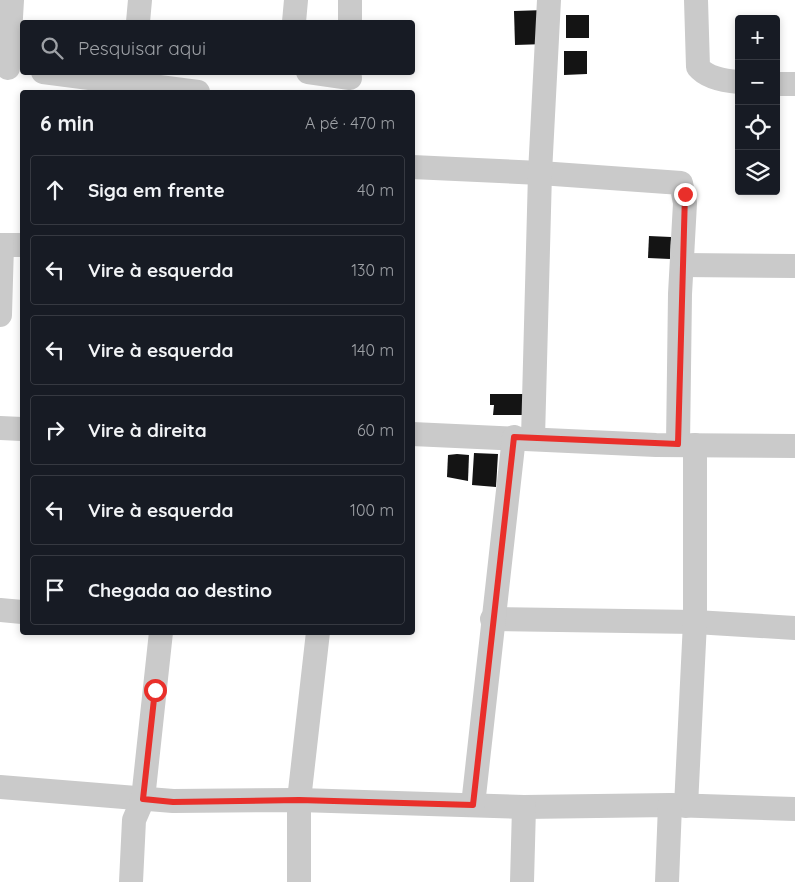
<!DOCTYPE html>
<html lang="pt">
<head>
<meta charset="utf-8">
<style>
  body { margin:0; font-family:Quicksand,sans-serif; background:#242831; color:#f1f3f6 }
  .controls { position:absolute; right:15px; top:15px; display:grid; overflow:hidden; border-radius:5px; box-shadow:0 2px 8px #0003 }
  .controls button { width:45px; height:45px; display:grid; place-items:center; padding:0; border:0; border-bottom:1px solid #363941; background:#171b24; color:#f1f3f6; font:25px sans-serif }
  .stop { position:absolute; width:15px; height:15px; margin:-11px; border:4px solid #e92f2a; border-radius:50%; background:#fff }
  .stop.end { background:#e92f2a; border-color:#fff; box-shadow:0 1px 5px #0008 }
  .list { margin:0; padding:0; list-style:none }
  h2 { display:flex; justify-content:space-between; align-items:center; height:65px; margin:0; padding:0 20px; font-size:21px }
  h2 small { font-size:16px; font-weight:400; color:#9ea1a6 }
  .list li { display:grid; grid-template-columns:32px 1fr auto; gap:15px; align-items:center; box-sizing:border-box; height:70px; margin:0 10px 10px; padding:0 10px; border:1px solid #363941; border-radius:5px }
  .list b { display:block; font-size:19px; white-space:nowrap }
  .list em { font-size:16px; font-style:normal; color:#9ea1a6 }
  .icon { flex:none; width:28px; height:28px; fill:none; stroke:currentColor; stroke-width:2; stroke-linecap:round; stroke-linejoin:round }
  .map { position:relative; flex:none; width:795px; height:882px; overflow:hidden }
  .search { position:absolute; background:#171b24; box-shadow:0 2px 8px #0003; left:20px; top:20px; width:395px; height:55px; display:flex; align-items:center; gap:12px; box-sizing:border-box; padding:0 18px; border-radius:5px; color:#9ea1a6; font-size:19px }
  .panel { position:absolute; background:#171b24; box-shadow:0 2px 8px #0003; left:20px; top:90px; width:395px; height:545px; border-radius:5px }
  .map>svg:first-child { display:block }
  .building { fill:#141414 }
  .lines { fill:none; stroke-linecap:round; stroke-linejoin:round }
  .minor { stroke:#cacaca; stroke-width:24 }
  .route { stroke:#e92f2a; stroke-width:6 }
</style>
</head>
<body>
<div class="map">
<svg width="795" height="882" viewBox="0 0 795 882">
  <rect width="100%" height="100%" fill="#fff"/>
  <g class="building">
    <path d="M 545,10 L 546,44 L 515,45 L 514,11 Z"/>
    <rect x="566" y="15" width="23" height="23"/>
    <path d="M 564,51 L 587,51 L 587,74 L 564,75 Z"/>
    <path d="M 649,236 L 671,237 L 670,259 L 648,258 Z"/>
    <path d="M 490,394 L 527,394 L 527,415 L 493,415 L 494,405 L 490,405 Z"/>
    <path d="M 474,453 L 498,454 L 496,487 L 472,485 Z"/>
    <path d="M 457,454 L 469,455 L 468,481 L 447,477 L 448,455 Z"/>
  </g>
  <g class="lines">
    <g class="minor">
      <path d="M 696,0 L 698,67 C 707,78 725,81 739,82"/>
      <path d="M 138,22 L 140,0"/>
      <path d="M 294,22 L 296,0"/>
      <path d="M 350,22 L 350,0"/>
      <path d="M 8,68 L 12,0"/>
      <path d="M 43,72 L 198,92"/>
      <path d="M 308,72 L 350,78"/>
      <path d="M 776,84 L 795,84"/>
      <path d="M 412,167 L 540,173 L 681,183 L 685,203 L 680,294 L 678,444"/>
      <path d="M 0,245 L 22,245"/>
      <path d="M 682,265 L 795,266"/>
      <path d="M 0,315 L 2,245"/>
      <path d="M 0,428 L 22,429"/>
      <path d="M 412,434 L 656,445 L 795,446"/>
      <path d="M 533,438 L 540,173 L 549,0"/>
      <path d="M 0,610 L 22,612"/>
      <path d="M 492,619 L 695,622 L 795,628"/>
      <path d="M 0,787 L 173,801 L 299,800 L 524,807 L 670,805 L 795,809"/>
      <path d="M 473,805 L 514,437"/>
      <path d="M 686,806 L 695,622 L 695,445"/>
      <path d="M 131,882 L 134,820 L 143,799 L 161,632"/>
      <path d="M 299,882 L 299,800 L 318,632"/>
      <path d="M 522,882 L 524,807"/>
      <path d="M 667,882 L 670,805"/>
    </g>
  </g>
  <g class="lines">
    <path class="route" d="M 155,690 L 143,799 L 173,802 L 299,800 L 473,805 L 514,437 L 678,444 L 685,194"/>
  </g>
</svg>
<div class="controls">
<button>+</button>
<button>−</button>
<button><svg class="icon" aria-label="locate" viewBox="0 0 24 24"><circle cx="12" cy="12" r="6"/><path d="M12 2v4M12 18v4M2 12h4M18 12h4"/></svg></button>
<button><svg class="icon" aria-label="layers" viewBox="0 0 24 24"><path d="M12 4l9 5-9 5-9-5zM3 14l9 5 9-5"/></svg></button>
</div>
<div class="stop" style="left:155px;top:690px"></div>
<div class="stop end" style="left:685px;top:194px"></div>
<div class="search"><svg class="icon" aria-label="search" viewBox="0 0 24 24"><circle cx="10" cy="10" r="6"/><path d="M15 15l6 6"/></svg>Pesquisar aqui</div>
<section class="panel">
<h2>6 min<small>A pé · 470 m</small></h2>
<ul class="list">
<li><svg class="icon" aria-label="ahead" viewBox="0 0 24 24"><path d="M12 20V5M6 11l6-6 6 6"/></svg><div><b>Siga em frente</b></div><em>40 m</em></li>
<li><svg class="icon" aria-label="left" viewBox="0 0 24 24"><path d="M17 20v-9H6M10 6l-5 5 5 5"/></svg><div><b>Vire à esquerda</b></div><em>130 m</em></li>
<li><svg class="icon" aria-label="left" viewBox="0 0 24 24"><path d="M17 20v-9H6M10 6l-5 5 5 5"/></svg><div><b>Vire à esquerda</b></div><em>140 m</em></li>
<li><svg class="icon" aria-label="right" viewBox="0 0 24 24"><path d="M7 20v-9h11M14 6l5 5-5 5"/></svg><div><b>Vire à direita</b></div><em>60 m</em></li>
<li><svg class="icon" aria-label="left" viewBox="0 0 24 24"><path d="M17 20v-9H6M10 6l-5 5 5 5"/></svg><div><b>Vire à esquerda</b></div><em>100 m</em></li>
<li><svg class="icon" aria-label="arrive" viewBox="0 0 24 24"><path d="M6 21V4h12l-3 4 3 4H6"/></svg><div><b>Chegada ao destino</b></div></li>
</ul>
</section>
</div>
</body>
</html>
